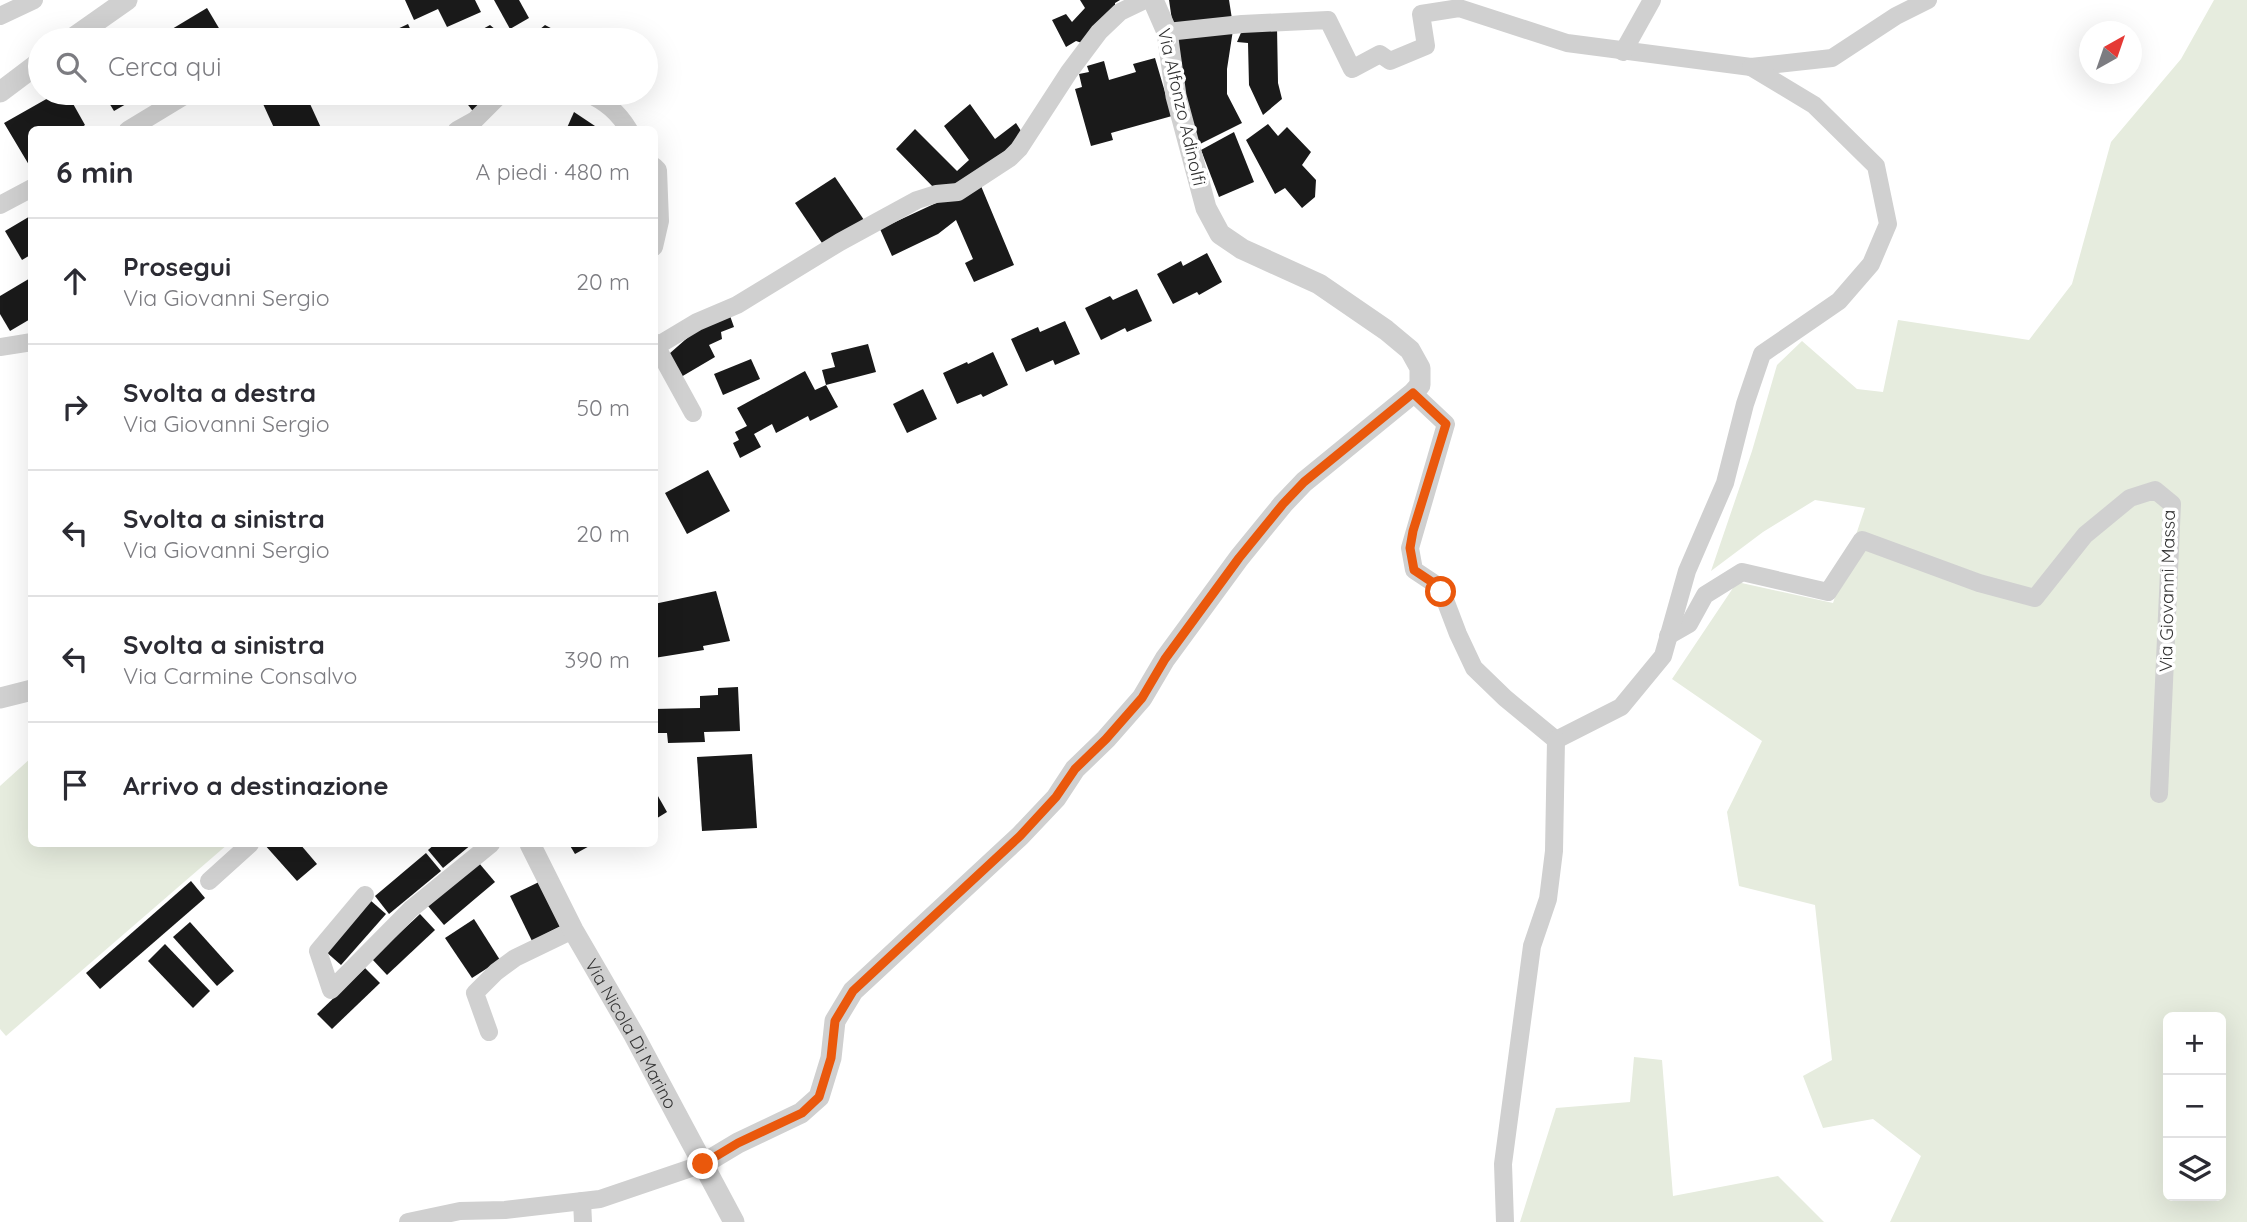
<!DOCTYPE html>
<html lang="it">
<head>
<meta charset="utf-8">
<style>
  body { margin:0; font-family:Quicksand,sans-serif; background:#f2f2f3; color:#2b2b33 }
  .controls { position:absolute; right:21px; bottom:21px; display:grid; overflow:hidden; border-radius:10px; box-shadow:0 7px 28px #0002 }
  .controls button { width:63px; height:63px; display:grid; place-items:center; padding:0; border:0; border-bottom:2px solid #e1e1e2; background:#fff; color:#2b2b33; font:35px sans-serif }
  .compass { position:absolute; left:2079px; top:21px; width:63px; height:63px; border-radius:50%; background:#fff; box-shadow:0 7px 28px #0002; rotate:40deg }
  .stop { position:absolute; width:21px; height:21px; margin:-16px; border:5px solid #ea580c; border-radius:50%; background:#fff }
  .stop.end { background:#ea580c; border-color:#fff; box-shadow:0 2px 7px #0008 }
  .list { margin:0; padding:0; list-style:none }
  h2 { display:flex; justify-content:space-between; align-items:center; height:91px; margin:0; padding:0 28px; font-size:30px }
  h2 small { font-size:23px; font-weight:400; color:#7c7c81 }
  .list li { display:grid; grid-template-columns:46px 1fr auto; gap:21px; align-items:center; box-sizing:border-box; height:126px; padding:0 28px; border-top:2px solid #e1e1e2 }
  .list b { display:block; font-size:26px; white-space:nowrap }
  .list p { margin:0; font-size:23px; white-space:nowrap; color:#7c7c81 }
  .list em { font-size:23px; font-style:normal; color:#7c7c81 }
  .icon { flex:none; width:38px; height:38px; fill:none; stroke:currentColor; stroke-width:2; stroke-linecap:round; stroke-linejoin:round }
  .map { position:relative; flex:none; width:2247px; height:1222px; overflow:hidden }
  .search { position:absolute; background:#fff; box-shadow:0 7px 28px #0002; left:28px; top:28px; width:630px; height:77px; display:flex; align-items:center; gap:18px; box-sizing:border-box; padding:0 24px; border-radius:38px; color:#7c7c81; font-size:26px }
  .panel { position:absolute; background:#fff; box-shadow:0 7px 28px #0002; left:28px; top:126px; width:630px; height:721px; border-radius:10px }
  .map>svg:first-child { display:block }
  .green { fill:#e6ecde; fill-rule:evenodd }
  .building { fill:#1a1a1a }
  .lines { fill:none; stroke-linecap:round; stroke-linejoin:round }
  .minor { stroke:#d0d0d0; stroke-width:18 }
  .tertiary { stroke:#d0d0d0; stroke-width:21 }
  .route { stroke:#ea580c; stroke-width:9 }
  .labels { text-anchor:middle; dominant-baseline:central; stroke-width:7; stroke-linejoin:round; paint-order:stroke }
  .street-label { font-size:18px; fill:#333; stroke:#fff }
</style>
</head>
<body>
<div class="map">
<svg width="2247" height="1222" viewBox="0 0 2247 1222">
  <rect width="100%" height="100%" fill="#fff"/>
  <g class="green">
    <path d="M 2214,0 L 2247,0 L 2247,1222 L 1890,1222 L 1921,1156 L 1873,1119 L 1823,1128 L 1803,1076 L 1832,1060 L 1815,905 L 1739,886 L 1727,812 L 1762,741 L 1672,679 L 1737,582 L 1833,603 L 1865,508 L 1815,500 L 1763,532 L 1711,571 L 1752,451 L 1777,365 L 1802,341 L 1857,389 L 1883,392 L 1898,320 L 2029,340 L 2072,284 L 2111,142 L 2181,59 ZM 2168,1017 L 2221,1017 L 2221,1196 L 2168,1196 Z"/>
    <path d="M 31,758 L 32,844 L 228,844 L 6,1036 L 0,1029 L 0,786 Z"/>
    <path d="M 1634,1057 L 1662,1060 L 1673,1196 L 1778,1176 L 1824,1222 L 1520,1222 L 1556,1108 L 1630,1102 Z"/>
  </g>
  <g class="building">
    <path d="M 405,0 L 475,0 L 481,12 L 447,27 L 438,9 L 414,20 Z"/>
    <path d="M 494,0 L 519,0 L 529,18 L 510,29 Z"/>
    <path d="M 1080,0 L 1120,0 L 1115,3 L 1115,11 L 1085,44 L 1076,41 L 1066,47 L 1052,20 L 1066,14 L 1072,22 L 1085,8 Z"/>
    <path d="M 1169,0 L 1229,0 L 1232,19 L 1173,27 Z"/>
    <path d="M 207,8 L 226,40 L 165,40 L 162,35 Z"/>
    <path d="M 408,24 L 413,35 L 424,30 L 428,40 L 395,40 L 391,32 Z"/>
    <path d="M 490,25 L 508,40 L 463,40 Z"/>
    <path d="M 545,25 L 564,35 L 561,40 L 527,40 Z"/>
    <path d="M 1277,27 L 1278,83 L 1282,99 L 1263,115 L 1249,85 L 1248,43 L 1237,42 L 1243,28 Z"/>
    <path d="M 1233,30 L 1227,69 L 1227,94 L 1242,123 L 1198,145 L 1183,101 L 1178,36 Z"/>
    <path d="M 1155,58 L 1172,116 L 1111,133 L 1113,140 L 1091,146 L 1075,89 L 1082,87 L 1079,74 L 1089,72 L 1087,66 L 1104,61 L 1109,80 L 1136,72 L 1133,64 Z"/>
    <path d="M 57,93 L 67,93 L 85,125 L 78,130 L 32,130 L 32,170 L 4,123 Z"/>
    <path d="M 103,93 L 145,93 L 114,111 Z"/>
    <path d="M 258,93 L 305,93 L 322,130 L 275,130 Z"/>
    <path d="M 383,93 L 409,93 L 387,103 Z"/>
    <path d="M 459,93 L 496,93 L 475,114 Z"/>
    <path d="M 970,104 L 995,139 L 1016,123 L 1023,134 L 1016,146 L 966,180 L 936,190 L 896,149 L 915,129 L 957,171 L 969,160 L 944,126 Z"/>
    <path d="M 574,112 L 601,130 L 566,130 Z"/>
    <path d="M 1268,124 L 1278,136 L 1287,127 L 1311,152 L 1302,165 L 1316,180 L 1315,197 L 1302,208 L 1285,188 L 1275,194 L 1246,140 Z"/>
    <path d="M 1234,132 L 1254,182 L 1219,197 L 1201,150 Z"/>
    <path d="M 835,177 L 864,220 L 824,246 L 795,203 Z"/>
    <path d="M 981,186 L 1014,265 L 974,282 L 965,263 L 973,259 L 956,220 L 938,234 L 892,256 L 880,229 L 949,197 Z"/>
    <path d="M 32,215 L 32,254 L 22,260 L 5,231 Z"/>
    <path d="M 1207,253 L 1222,282 L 1199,295 L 1197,292 L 1173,304 L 1157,274 L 1181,261 L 1183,266 Z"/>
    <path d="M 32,277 L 32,318 L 10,331 L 0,314 L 0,296 Z"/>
    <path d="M 1137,289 L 1152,321 L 1127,332 L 1125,328 L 1101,340 L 1085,308 L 1110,296 L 1113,300 Z"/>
    <path d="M 729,313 L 734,327 L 721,332 L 722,339 L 709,345 L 715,357 L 681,377 L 669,354 L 702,325 Z"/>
    <path d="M 1065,321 L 1080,354 L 1055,365 L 1053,360 L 1026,372 L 1011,339 L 1038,327 L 1040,332 Z"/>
    <path d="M 868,344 L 876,372 L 826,385 L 822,370 L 835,367 L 831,353 Z"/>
    <path d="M 993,352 L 1008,385 L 983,397 L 981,394 L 957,404 L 943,373 L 967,362 L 968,364 Z"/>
    <path d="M 751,359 L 760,379 L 723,395 L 714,374 Z"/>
    <path d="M 805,371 L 815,390 L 826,385 L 838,407 L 810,421 L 808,416 L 776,433 L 772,424 L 754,434 L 761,447 L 740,458 L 733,443 L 739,440 L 735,432 L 747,426 L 737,408 Z"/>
    <path d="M 923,389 L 937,419 L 907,433 L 893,404 Z"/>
    <path d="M 708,470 L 730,511 L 687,534 L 665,493 Z"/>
    <path d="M 716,591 L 730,641 L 703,646 L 704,650 L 654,658 L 654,604 Z"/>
    <path d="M 738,687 L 740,731 L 704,732 L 705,742 L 668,743 L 667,733 L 654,733 L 654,709 L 700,708 L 700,696 L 718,695 L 718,688 Z"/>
    <path d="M 752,754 L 757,828 L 702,831 L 697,757 Z"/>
    <path d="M 654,789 L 667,812 L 654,820 Z"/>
    <path d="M 264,844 L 300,844 L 317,864 L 297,881 Z"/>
    <path d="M 435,844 L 472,844 L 443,868 L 428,850 Z"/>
    <path d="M 569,844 L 593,844 L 575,854 Z"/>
    <path d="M 426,853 L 441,871 L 389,914 L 375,896 Z"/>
    <path d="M 479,863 L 495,882 L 444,925 L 428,906 Z"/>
    <path d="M 191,881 L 205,898 L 100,989 L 86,973 Z"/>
    <path d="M 541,881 L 563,925 L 532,941 L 510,896 Z"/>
    <path d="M 370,900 L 386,914 L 341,965 L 325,951 Z"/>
    <path d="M 420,914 L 435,930 L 387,975 L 372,959 Z"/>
    <path d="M 474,919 L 500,960 L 472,978 L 445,938 Z"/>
    <path d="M 190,922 L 234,971 L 217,986 L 173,937 Z"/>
    <path d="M 165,944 L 210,991 L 193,1008 L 148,961 Z"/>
    <path d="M 365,968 L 380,983 L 332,1029 L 317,1014 Z"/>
  </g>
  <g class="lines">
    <g class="minor">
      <path d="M 0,16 L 34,0"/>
      <path d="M 1167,32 L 1242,24 L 1328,20 L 1352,69 L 1380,54 L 1390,61 L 1426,46 L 1421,14 L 1459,8 L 1567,43 L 1751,67 L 1832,58 L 1896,16 L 1928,0"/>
      <path d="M 1623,52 L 1652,0"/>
      <path d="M 587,93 C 606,102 618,112 629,130"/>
      <path d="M 128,130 L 189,93"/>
      <path d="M 457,130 L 475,120 L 502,93"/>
      <path d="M 654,166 L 658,170 L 660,221 L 654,247"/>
      <path d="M 0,205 L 32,188"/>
      <path d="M 654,342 L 693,413"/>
      <path d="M 657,346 L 697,322 L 737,305 L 840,242 L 917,200 L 936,194 L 958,192 L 1010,158 L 1019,149 L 1069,72 L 1099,32 L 1120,12 L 1145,0"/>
      <path d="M 0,347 L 32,342"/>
      <path d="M 1413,393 L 1446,424 L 1410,548 L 1414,570 L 1435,584 L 1442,592 L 1458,634 L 1474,668 L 1505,698 L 1556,740"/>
      <path d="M 1668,636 L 1689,624 L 1705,595 L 1742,572 L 1828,592 L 1862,540 L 1979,583 L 2035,598 L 2085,535 L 2130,498 L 2155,490 L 2172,504 L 2159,794"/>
      <path d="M 1556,740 L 1621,707 L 1663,656 L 1687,571 L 1725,483 L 1745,404 L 1762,354 L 1839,301 L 1871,264 L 1888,224 L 1876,166 L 1814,105 L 1751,67"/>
      <path d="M 209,881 L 250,844"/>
      <path d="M 365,895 L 318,951 L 331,990 L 411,909 L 491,844"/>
      <path d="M 489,1032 L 475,993 L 496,972 L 515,958 L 573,930"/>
      <path d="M 582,1201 L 583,1222"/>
      <path d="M 408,1222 L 460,1211 L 505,1210 L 600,1199 L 703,1164"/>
      <path d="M 1505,1222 L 1503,1164 L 1532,946 L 1548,899 L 1554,851 L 1556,740"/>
    </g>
    <g class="tertiary">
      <path d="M 70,40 L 127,0"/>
      <path d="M 0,92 L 40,62"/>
      <path d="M 0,698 L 32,690"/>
      <path id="s1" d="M 530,844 L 573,930 L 634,1035 L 734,1222"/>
      <path d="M 703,1164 L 738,1143 L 801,1113 L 819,1097 L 831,1058 L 835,1021 L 853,991 L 1020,836 L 1056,798 L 1075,769 L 1106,739 L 1142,698 L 1165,659 L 1239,558 L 1283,504 L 1304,482 L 1413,393 L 1420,385 L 1420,368 L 1410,350 L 1386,330 L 1319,284 L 1242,249 L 1220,234 L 1206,208 L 1176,96 L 1167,32 L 1153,0"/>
    </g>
  </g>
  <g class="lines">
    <path class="route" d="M 703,1164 L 738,1143 L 802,1113 L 819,1097 L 831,1058 L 835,1021 L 853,991 L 1020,836 L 1056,797 L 1075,769 L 1106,739 L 1142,698 L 1165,659 L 1239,558 L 1283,504 L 1304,482 L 1413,393 L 1446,424 L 1413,531 L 1410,548 L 1414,570 L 1435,584 L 1441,592"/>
  </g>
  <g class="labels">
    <g class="street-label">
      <text transform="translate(1182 107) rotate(77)">Via Alfonzo Adinolfi</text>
      <text transform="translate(2167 591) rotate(-89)">Via Giovanni Massa</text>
      <text stroke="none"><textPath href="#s1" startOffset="215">Via Nicola Di Marino</textPath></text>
    </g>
  </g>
</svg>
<div class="controls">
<button>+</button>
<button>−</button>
<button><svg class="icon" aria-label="layers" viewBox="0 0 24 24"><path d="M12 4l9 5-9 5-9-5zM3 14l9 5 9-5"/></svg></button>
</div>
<svg class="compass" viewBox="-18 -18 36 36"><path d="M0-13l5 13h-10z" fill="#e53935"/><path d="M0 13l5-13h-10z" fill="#7c7c81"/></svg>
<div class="stop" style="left:1441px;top:592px"></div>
<div class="stop end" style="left:703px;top:1164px"></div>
<div class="search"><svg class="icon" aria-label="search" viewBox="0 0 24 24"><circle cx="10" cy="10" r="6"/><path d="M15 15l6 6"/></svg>Cerca qui</div>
<section class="panel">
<h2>6 min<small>A piedi · 480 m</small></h2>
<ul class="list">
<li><svg class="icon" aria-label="ahead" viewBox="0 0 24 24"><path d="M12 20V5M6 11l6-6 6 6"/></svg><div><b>Prosegui</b><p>Via Giovanni Sergio</p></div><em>20 m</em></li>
<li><svg class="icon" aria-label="right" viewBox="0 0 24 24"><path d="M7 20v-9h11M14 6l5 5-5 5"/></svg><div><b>Svolta a destra</b><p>Via Giovanni Sergio</p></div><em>50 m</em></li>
<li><svg class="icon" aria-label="left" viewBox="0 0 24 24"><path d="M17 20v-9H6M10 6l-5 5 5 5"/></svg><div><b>Svolta a sinistra</b><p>Via Giovanni Sergio</p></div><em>20 m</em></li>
<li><svg class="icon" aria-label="left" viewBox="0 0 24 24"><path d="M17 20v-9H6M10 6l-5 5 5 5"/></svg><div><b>Svolta a sinistra</b><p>Via Carmine Consalvo</p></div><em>390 m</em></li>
<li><svg class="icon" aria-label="arrive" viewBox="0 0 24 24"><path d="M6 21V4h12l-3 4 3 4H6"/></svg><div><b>Arrivo a destinazione</b></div></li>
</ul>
</section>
</div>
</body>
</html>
